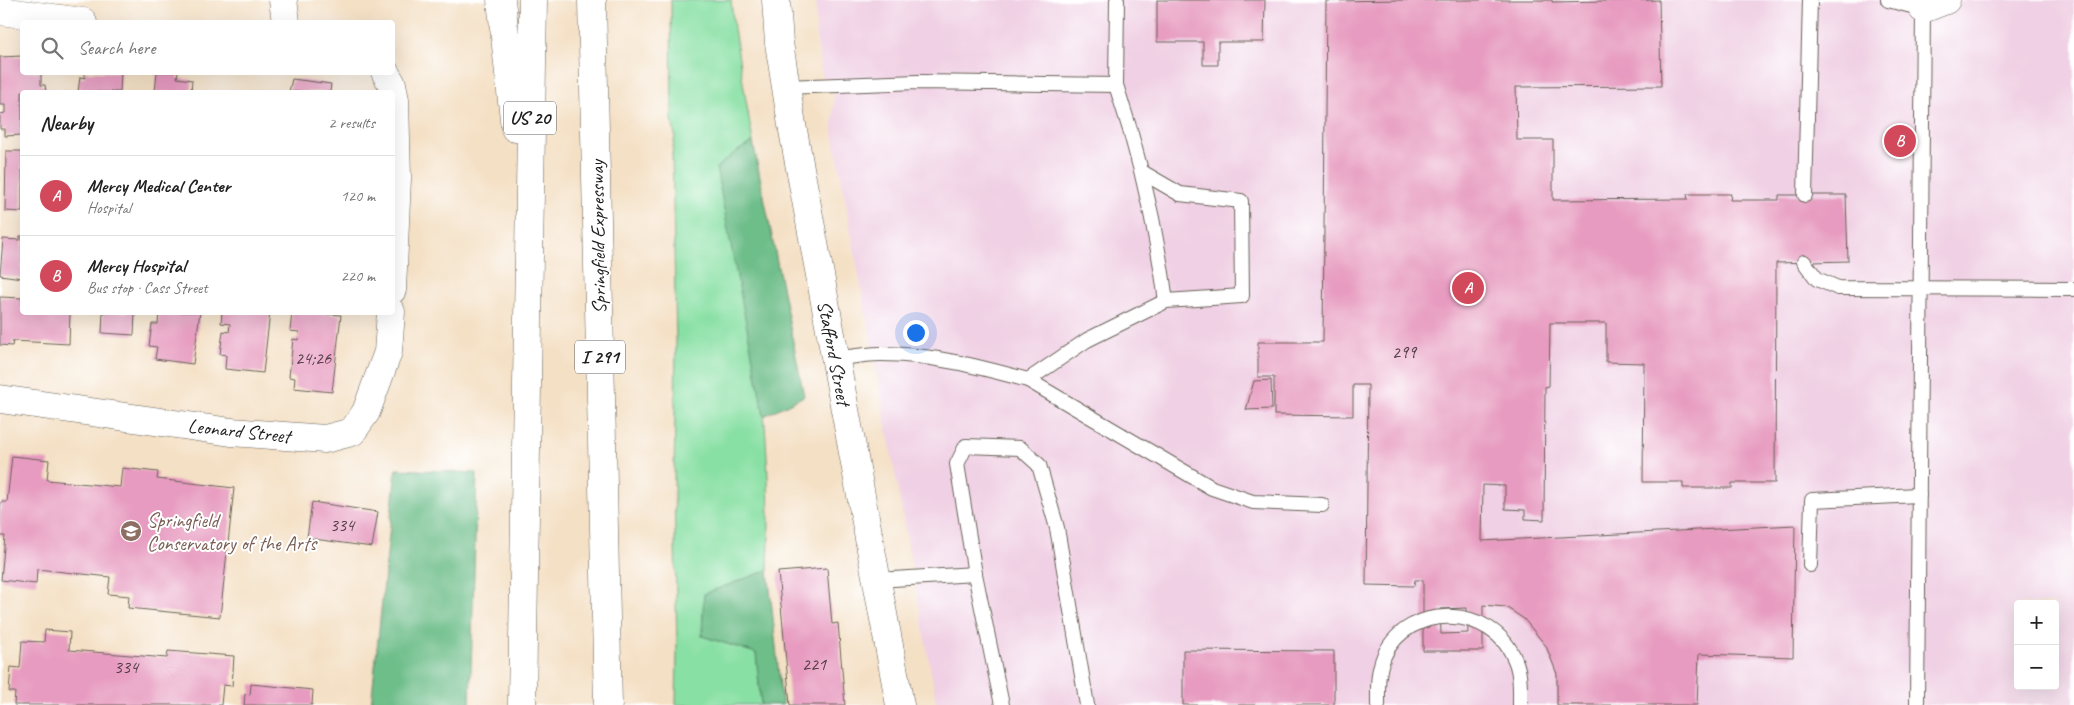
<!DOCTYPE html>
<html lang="en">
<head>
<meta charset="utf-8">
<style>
  body { margin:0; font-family:Caveat,sans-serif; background:#f6f6f6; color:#222 }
  .controls { position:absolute; right:15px; bottom:15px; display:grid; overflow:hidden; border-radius:5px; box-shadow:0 5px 20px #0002 }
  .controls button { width:45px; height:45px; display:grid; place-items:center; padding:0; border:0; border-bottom:1px solid #e0e0e0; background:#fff; color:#222; font:25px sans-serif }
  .you { position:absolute; left:915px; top:332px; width:18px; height:18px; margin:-12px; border:4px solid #fff; border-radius:50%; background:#1a73e8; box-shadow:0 0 0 8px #1a73e833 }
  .badge { display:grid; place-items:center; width:32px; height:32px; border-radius:50%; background:#d1495b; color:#fff; font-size:16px; font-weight:700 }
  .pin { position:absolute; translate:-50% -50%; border:2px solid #fff; box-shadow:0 1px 5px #0006 }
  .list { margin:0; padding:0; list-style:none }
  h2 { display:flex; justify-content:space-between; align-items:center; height:65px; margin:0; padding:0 20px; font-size:21px }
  h2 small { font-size:16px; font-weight:400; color:#767676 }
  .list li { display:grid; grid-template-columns:32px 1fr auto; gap:15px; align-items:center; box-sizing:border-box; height:80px; padding:0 20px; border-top:1px solid #e0e0e0 }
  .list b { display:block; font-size:19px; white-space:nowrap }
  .list p { margin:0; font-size:16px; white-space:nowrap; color:#767676 }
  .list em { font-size:16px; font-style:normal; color:#767676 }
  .icon { flex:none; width:28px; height:28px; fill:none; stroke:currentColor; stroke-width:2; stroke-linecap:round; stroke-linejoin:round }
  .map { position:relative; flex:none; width:2074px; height:705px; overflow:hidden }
  .search { position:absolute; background:#fff; box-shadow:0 5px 20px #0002; left:20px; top:20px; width:375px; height:55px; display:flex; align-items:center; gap:12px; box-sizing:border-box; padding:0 18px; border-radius:5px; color:#767676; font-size:19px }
  .panel { position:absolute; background:#fff; box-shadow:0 5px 20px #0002; left:20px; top:90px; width:375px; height:225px; border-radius:5px }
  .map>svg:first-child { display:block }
  .built { fill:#f0d0e4; fill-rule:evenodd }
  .green { fill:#89e0a4; stroke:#527e60 }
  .forest { fill:#6ebe8a; stroke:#456d53 }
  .building { fill:#e79bc0; fill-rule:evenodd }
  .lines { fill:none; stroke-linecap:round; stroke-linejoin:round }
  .lane-casing { stroke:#686157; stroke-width:16 }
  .street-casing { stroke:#686157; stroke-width:29 }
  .secondary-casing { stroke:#686157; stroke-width:29 }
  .highway-casing { stroke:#686157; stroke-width:29 }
  .lane { stroke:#fff; stroke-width:14 }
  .street { stroke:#fff; stroke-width:28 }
  .secondary { stroke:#fff; stroke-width:28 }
  .highway { stroke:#fff; stroke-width:28 }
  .labels { text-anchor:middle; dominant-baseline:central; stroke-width:4; stroke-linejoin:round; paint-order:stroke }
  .number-label { font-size:18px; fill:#4f3c45 }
  .shield { fill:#fff; stroke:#606060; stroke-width:1 }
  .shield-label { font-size:19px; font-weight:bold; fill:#1c1c1c }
  .street-label { font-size:20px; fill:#1c1c1c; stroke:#fff }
  .education-label { font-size:20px; fill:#785e54; stroke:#fff; text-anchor:start }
</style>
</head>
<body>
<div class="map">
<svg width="2074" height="705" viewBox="0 0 2074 705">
  <rect width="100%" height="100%" fill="#fff"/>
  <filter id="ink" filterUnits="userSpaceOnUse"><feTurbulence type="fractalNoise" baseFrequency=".02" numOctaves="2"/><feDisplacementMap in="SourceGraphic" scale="10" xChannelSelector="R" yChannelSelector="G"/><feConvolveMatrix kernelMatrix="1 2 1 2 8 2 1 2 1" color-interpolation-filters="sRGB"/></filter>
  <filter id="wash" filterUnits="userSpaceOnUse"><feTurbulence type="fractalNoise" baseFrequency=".0096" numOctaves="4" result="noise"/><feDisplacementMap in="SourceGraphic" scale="20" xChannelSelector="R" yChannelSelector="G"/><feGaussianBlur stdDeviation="1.12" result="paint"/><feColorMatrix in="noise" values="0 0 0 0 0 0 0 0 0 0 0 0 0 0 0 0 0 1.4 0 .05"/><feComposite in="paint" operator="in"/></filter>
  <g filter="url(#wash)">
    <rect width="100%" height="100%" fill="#f4e0c5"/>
    <path class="built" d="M 816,0 L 2074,0 L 2074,705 L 937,705 L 833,132 L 834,85 L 824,87 L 820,64 L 816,35 ZM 2018,604 L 2055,604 L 2055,686 L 2018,686 Z"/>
    <path class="green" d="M 671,0 L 731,0 L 734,29 L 753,142 L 734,153 C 750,291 774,431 768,570 L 704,594 L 702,636 L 756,653 L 761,705 L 676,705 L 677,655 L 674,481 L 676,342 L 672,154 L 675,136 L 672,119 Z"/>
    <g class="forest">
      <path d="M 753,142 L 804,396 L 764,416 L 716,168 L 734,153 Z"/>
      <path d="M 396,469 L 477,473 L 470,705 L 371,705 Z"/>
      <path d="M 768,570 L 781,695 L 783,705 L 761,705 L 756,653 L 702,636 L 704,594 Z"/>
    </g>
    <g id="blocks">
      <g class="building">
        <path d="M 1157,0 L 1265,0 L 1264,42 L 1218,42 L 1218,65 L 1203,65 L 1203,42 L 1157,42 Z"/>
        <path d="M 1404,0 L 1552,0 L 1552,2 L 1659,0 L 1661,86 L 1516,87 L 1517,140 L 1553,140 L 1553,200 L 1688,199 L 1687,194 L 1731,194 L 1730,200 L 1779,200 L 1779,195 L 1846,195 L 1848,261 L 1776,263 L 1775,483 L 1732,483 L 1732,488 L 1683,488 L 1683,482 L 1643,482 L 1644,363 L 1606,362 L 1606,323 L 1550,323 L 1549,386 L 1545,387 L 1544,520 L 1525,519 L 1525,510 L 1505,509 L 1505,486 L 1483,485 L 1482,541 L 1795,525 L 1793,657 L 1699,654 L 1697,705 L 1557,705 L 1557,674 L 1546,646 L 1524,619 L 1506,607 L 1483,605 L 1483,651 L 1423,651 L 1423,580 L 1415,580 L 1414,586 L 1366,585 L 1368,385 L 1353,385 L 1353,416 L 1274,415 L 1274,377 L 1258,377 L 1258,342 L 1323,342 L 1326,1 ZM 1467,608 L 1468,633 L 1441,634 L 1440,609 Z"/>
        <path d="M 22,56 L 22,72 L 41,72 L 41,85 L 45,85 L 46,92 L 22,92 L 22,135 L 5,136 L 5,129 L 0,129 L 0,114 L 5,113 L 5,105 L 0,105 L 0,57 Z"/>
        <path d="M 85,72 L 121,72 L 120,92 L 78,92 L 80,77 L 85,78 Z"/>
        <path d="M 157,72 L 178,72 L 177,78 L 192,80 L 191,92 L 155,92 Z"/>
        <path d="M 292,79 L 331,84 L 330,92 L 289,92 Z"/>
        <path d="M 6,151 L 22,151 L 22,212 L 5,211 Z"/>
        <path d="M 20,236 L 22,236 L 22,278 L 0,275 L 3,239 L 20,240 Z"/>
        <path d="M 0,297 L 22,298 L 22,312 L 70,312 L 69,344 L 13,341 L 12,346 L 0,345 Z"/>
        <path d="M 103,312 L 135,312 L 134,335 L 102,333 Z"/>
        <path d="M 159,312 L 200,312 L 193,364 L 155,359 L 157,347 L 149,346 L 152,324 L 158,324 Z"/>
        <path d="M 222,312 L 270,312 L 263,373 L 225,369 L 226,355 L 220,354 L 223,331 L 229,332 L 230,324 L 221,323 Z"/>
        <path d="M 292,312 L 341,315 L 332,392 L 294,388 L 295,378 L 289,377 L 293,339 L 298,340 L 299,332 L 290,331 Z"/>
        <path d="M 1271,380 L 1272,409 L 1246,410 L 1254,381 Z"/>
        <path d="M 12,456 L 49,460 L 47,480 L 120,487 L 122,468 L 158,472 L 157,479 L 234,488 L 220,617 L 128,608 L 129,596 L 108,594 L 110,577 L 37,569 L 36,584 L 1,580 L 5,536 L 0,536 L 0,510 L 1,502 L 7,502 Z"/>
        <path d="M 312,502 L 378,512 L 372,547 L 307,538 Z"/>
        <path d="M 827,568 L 832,624 L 838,623 L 845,705 L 790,705 L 778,572 Z"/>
        <path d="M 45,630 L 70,632 L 69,650 L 167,658 L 168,651 L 234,656 L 232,686 L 223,685 L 221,705 L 14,705 L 15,692 L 9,692 L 11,667 L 20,668 L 22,641 L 44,642 Z"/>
        <path d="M 1183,650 L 1334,651 L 1334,705 L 1183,705 Z"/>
        <path d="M 251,684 L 313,690 L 312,705 L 244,705 L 245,694 L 250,695 Z"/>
      </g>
    </g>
  </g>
  <g filter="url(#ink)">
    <use href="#blocks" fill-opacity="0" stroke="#686157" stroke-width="1"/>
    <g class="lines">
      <g class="lane-casing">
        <g id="lane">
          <path d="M 1888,0 L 1923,9 L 1917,705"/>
          <path d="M 785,87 L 918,82 L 1116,85 L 1117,0"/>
          <path d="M 1142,172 L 1180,194 L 1241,201 L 1242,296 L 1166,301"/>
          <path d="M 1805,195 L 1810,0"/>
          <path d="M 1804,262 L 1817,279 L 1838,288 L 2074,289"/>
          <path d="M 835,359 C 850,357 865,354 881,354 C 931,354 980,367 1028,380 L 1087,340 L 1166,301 C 1156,225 1140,157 1116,85"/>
          <path d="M 1028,380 L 1212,488 L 1253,502 L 1322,505"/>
          <path d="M 1810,565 L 1812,500 L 1919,495"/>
          <path d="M 877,580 L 975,574"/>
          <path d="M 1002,705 L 975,574 L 957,464 L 966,446 L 1020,448 L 1039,465 L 1057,528 L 1087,705"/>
          <path d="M 1378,705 C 1378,688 1377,673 1384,656 C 1408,602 1493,604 1515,660 C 1521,674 1520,690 1520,705"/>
        </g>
      </g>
      <g class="street-casing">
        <g id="street">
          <path d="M 283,0 L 286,22"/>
          <path d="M 1923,9 L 1946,0"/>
          <path d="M 0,11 L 83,22"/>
          <path d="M 385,72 L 392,84 L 395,100 L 397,178 L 392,290"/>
          <path d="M 0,399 L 231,432 L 325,439 L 352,432 L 366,412 L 388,352 L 391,312"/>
        </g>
      </g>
      <g class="secondary-casing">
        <path id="secondary" d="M 776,0 L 779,43 L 792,125 L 900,705"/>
      </g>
      <g class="highway-casing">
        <g id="highway">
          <path d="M 501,0 L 515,128"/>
          <path d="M 592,0 L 608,705"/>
          <path d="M 522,705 L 533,0"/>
        </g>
      </g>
      <use href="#lane" class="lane"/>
      <use href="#street" class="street"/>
      <use href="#secondary" class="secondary"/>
      <use href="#highway" class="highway"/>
    </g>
  </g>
  <defs>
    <g id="school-disc" transform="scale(1.125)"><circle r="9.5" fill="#8d6e63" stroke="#fff"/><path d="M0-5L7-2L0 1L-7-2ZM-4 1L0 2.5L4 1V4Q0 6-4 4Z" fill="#fff"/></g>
  </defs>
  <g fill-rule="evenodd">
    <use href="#school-disc" x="131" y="531"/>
  </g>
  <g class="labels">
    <g class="number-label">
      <text x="1404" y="352">299</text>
      <text x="313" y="358">24;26</text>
      <text x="342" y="525">334</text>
      <text x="814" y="664">221</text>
      <text x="126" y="667">334</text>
    </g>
    <g class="shield">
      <rect x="504" y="101.5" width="52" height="33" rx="4"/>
      <rect x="575" y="340.5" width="50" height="33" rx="4"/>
    </g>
    <g class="shield-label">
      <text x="530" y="118">US 20</text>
      <text x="600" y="357">I 291</text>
    </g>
    <g class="street-label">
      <text transform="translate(598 237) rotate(-91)">Springfield Expressway</text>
      <text transform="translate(834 353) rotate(79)">Stafford Street</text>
      <text transform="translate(239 431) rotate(6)">Leonard Street</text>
    </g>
    <g class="education-label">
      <text x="147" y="520">Springfield<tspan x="147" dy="23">Conservatory of the Arts</tspan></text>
    </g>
  </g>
</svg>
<div class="controls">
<button>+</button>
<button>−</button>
</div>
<div class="you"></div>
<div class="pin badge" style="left:1468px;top:288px">A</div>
<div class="pin badge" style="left:1900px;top:141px">B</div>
<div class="search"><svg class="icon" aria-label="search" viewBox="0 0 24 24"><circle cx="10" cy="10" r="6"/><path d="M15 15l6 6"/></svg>Search here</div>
<section class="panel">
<h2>Nearby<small>2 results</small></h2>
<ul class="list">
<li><span class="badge">A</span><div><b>Mercy Medical Center</b><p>Hospital</p></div><em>120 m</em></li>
<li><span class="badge">B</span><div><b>Mercy Hospital</b><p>Bus stop · Cass Street</p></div><em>220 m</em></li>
</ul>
</section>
</div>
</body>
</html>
